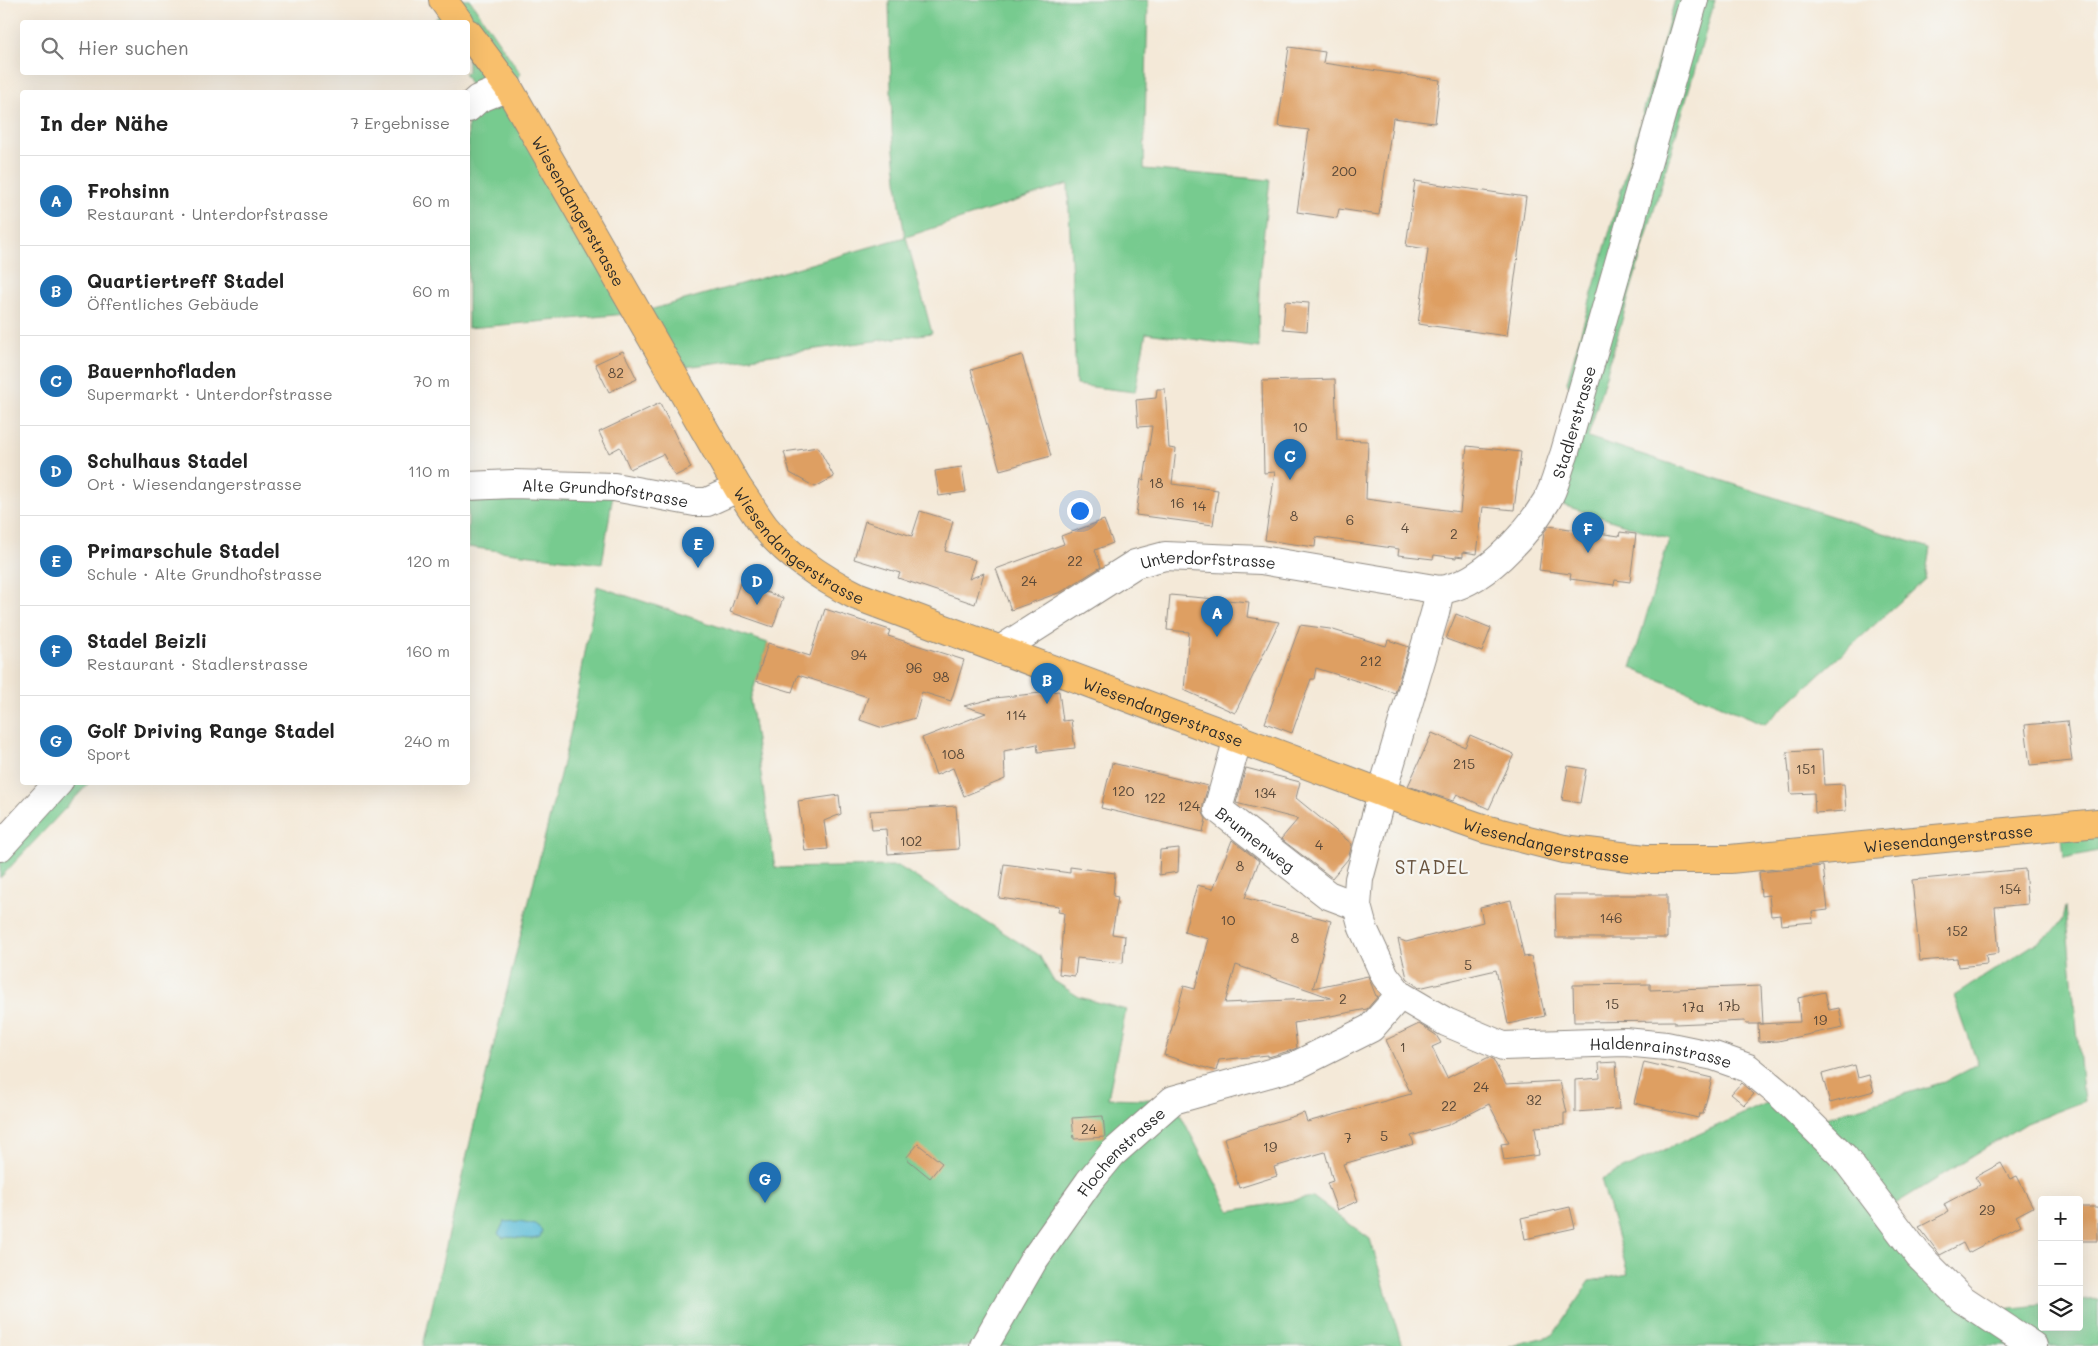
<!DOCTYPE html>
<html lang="de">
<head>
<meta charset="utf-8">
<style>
  body { margin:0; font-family:Mali,sans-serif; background:#f2f2f2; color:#222 }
  .controls { position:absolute; right:15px; bottom:15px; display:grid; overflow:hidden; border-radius:5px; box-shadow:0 5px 20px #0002 }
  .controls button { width:45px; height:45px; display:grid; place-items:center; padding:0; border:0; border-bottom:1px solid #e0e0e0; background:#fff; color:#222; font:25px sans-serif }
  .you { position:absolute; left:1079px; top:510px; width:18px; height:18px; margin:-12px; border:4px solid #fff; border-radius:50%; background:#1a73e8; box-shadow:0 0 0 8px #1a73e833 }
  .badge { display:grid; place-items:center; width:32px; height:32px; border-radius:50%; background:#1f6fb2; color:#fff; font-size:16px; font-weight:700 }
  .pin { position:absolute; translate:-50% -41px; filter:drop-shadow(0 1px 2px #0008) }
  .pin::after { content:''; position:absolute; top:26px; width:18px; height:15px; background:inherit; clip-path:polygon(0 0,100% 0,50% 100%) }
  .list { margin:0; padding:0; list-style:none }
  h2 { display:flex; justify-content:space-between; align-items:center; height:65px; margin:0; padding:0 20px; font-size:21px }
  h2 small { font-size:16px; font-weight:400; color:#767676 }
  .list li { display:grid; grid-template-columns:32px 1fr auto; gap:15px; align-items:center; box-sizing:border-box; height:90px; padding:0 20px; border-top:1px solid #e0e0e0 }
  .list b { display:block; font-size:19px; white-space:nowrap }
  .list p { margin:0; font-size:16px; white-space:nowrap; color:#767676 }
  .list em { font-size:16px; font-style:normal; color:#767676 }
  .icon { flex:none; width:28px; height:28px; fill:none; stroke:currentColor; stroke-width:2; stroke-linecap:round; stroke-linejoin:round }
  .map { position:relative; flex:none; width:2098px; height:1346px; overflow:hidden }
  .search { position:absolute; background:#fff; box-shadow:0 5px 20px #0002; left:20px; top:20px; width:450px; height:55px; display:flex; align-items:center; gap:12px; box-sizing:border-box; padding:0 18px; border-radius:5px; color:#767676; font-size:19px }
  .panel { position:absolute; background:#fff; box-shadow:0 5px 20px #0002; left:20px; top:90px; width:450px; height:695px; border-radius:5px }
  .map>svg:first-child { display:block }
  .green { fill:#77cb8f; stroke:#517b5d }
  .water { fill:#58bbd7; stroke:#427381 }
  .building { fill:#de9f62; fill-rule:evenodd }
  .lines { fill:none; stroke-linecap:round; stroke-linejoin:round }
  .minor-casing { stroke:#908a82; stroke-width:30 }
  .major-casing { stroke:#908a82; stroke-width:30 }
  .minor { stroke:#fff; stroke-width:28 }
  .major { stroke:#f8bf6c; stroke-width:28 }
  .labels { text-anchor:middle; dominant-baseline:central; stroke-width:4.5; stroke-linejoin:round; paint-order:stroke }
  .number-label { font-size:14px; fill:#584839 }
  .street-label { font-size:16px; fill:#2b2b2b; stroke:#f6f6f2 }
  .quarter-label { font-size:19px; letter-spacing:1px; fill:#6a543e; stroke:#f6f6f2 }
</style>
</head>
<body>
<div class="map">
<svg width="2098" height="1346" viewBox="0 0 2098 1346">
  <rect width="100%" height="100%" fill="#f6f6f2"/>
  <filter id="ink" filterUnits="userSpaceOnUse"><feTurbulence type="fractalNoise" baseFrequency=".02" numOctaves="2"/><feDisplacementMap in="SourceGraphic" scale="10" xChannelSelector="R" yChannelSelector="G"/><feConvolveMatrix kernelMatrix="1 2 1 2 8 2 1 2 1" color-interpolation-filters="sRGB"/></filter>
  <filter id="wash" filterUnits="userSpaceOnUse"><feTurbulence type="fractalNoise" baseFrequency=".0096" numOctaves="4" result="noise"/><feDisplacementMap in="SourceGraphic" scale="20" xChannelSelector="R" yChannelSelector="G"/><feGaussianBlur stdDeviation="1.12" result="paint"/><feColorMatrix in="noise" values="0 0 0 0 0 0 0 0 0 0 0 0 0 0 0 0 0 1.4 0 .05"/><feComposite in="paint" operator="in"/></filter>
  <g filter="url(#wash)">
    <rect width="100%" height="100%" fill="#f4e9d8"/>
    <g class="green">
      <path d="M 443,0 L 470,0 L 521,74 L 508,88 L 639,313 L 905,237 L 899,199 L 892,131 L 889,0 L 1148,0 L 1144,169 L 1270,180 C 1263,237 1256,291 1259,348 L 1146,333 L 1135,392 L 1076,385 L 1068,184 L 906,237 L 932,333 L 671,369 L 638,313 L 468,328 L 468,108 L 478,99 L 464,73 L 468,72 L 468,22 L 436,22 L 434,20 L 448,8 Z"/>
      <path d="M 1675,0 L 1715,0 L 1588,437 L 1930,548 L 1925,579 L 1765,724 L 1631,668 L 1669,539 L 1547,500 L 1578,403 L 1567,382 Z"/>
      <path d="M 468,486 L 614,487 L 602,564 L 468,547 Z"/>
      <path d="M 597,586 L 768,643 L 750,700 L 775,868 L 898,866 L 1039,955 L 1053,980 L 1079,997 L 1126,1010 L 1108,1098 L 1173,1100 L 1230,1211 L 1313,1197 L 1370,1239 L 1402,1346 L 423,1346 L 473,1129 L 571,730 Z"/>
      <path d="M 59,783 L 89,783 L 0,878 L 0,847 Z"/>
      <path d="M 2098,823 L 2098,851 L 2064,858 L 2061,826 Z"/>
      <path d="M 2065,907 L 2084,1101 L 2026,1123 L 1884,1211 L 1983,1311 L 2042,1305 L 2042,1327 L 2079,1327 L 2079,1301 L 2098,1299 L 2098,1346 L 1509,1346 L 1553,1335 L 1590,1281 L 1628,1274 L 1601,1179 L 1782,1096 L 1811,1122 L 1944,1082 L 1978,1064 L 1954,996 L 2053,932 L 2062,920 Z"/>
    </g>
    <path class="water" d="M 519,1221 L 535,1224 L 542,1230 L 540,1237 C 529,1242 515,1235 503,1238 L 498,1234 L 504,1222 Z"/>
    <g id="blocks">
      <g class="building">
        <path d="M 1289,47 L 1325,52 L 1323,63 L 1440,80 L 1435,123 L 1393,118 L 1379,215 L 1339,209 L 1337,218 L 1297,212 L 1309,130 L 1278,126 Z"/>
        <path d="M 1415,181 L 1526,197 L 1507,336 L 1418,324 L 1428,249 L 1406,246 Z"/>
        <path d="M 1285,301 L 1309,303 L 1307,331 L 1283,329 Z"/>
        <path d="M 623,351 L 637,379 L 609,392 L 595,364 Z"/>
        <path d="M 1022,355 L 1051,456 L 1000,470 L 971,370 Z"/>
        <path d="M 1335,379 L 1337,440 L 1368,441 L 1366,499 L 1460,512 L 1467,446 L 1521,452 L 1514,510 L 1483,507 L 1477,554 L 1463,552 L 1463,557 L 1456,556 L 1456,558 L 1434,555 L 1433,559 L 1398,555 L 1399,549 L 1316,537 L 1315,547 L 1265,540 L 1275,472 L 1264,473 L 1262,381 Z"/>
        <path d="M 1157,389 L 1165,389 L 1169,448 L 1176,449 L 1172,484 L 1218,490 L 1213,525 L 1136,515 L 1141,479 L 1144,480 L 1152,426 L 1138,427 L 1136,400 L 1156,398 Z"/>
        <path d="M 660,403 L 691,468 L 675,476 L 663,454 L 630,469 L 620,447 L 609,453 L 599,432 Z"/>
        <path d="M 818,447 L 834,477 L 815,487 L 790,473 L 784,452 Z"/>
        <path d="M 962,467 L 966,492 L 939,496 L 935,471 Z"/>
        <path d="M 920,511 L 953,521 L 945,551 L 975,560 L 969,579 L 984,573 L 975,604 L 898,578 L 900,573 L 854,559 L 865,521 L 912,536 Z"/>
        <path d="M 1104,520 L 1113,543 L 1095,550 L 1101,567 L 1061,592 L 1011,610 L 996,569 L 1064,544 L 1061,536 Z"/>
        <path d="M 1549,526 L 1619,536 L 1620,532 L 1636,534 L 1630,582 L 1615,580 L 1614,585 L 1570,579 L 1571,574 L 1539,570 L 1544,532 Z"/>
        <path d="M 740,583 L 783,598 L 773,627 L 730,612 Z"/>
        <path d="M 1170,595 L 1249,602 L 1247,617 L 1279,622 L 1235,713 L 1184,690 L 1189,632 L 1167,630 Z"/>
        <path d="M 825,609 L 890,630 L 888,636 L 964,660 L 951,701 L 922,692 L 915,718 L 883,728 L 860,720 L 868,697 L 798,675 L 792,692 L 756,681 L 768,643 L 810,656 Z"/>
        <path d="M 1456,614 L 1491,628 L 1482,652 L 1446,639 Z"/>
        <path d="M 1300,625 L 1330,629 L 1386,646 L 1388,640 L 1409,647 L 1395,693 L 1316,668 L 1314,679 L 1311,679 L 1292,733 L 1265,723 Z"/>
        <path d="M 1059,691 L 1063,721 L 1071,720 L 1075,748 L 1038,752 L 1037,744 L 1004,751 L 1005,779 L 964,796 L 953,768 L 936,775 L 922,738 L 986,713 L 964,706 L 995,698 Z"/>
        <path d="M 2067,721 L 2072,761 L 2030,765 L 2025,725 Z"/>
        <path d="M 1432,733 L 1465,747 L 1470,735 L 1514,754 L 1489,809 L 1457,794 L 1453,801 L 1408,786 Z"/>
        <path d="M 1822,750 L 1824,785 L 1844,784 L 1846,811 L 1815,813 L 1814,793 L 1791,794 L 1787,752 Z"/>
        <path d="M 1112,763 L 1208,786 L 1203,805 L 1203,813 L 1206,819 L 1203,832 L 1101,808 Z"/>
        <path d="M 1568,766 L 1586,769 L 1580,803 L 1562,800 Z"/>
        <path d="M 1246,768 L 1300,782 L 1296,798 L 1352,844 L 1348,859 L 1332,878 L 1281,839 L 1298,819 L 1236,803 Z"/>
        <path d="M 839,795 L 841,814 L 824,821 L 828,849 L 805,851 L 798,801 Z"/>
        <path d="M 956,806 L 959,849 L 888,854 L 886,829 L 872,830 L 870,811 Z"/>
        <path d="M 1232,840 L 1259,861 L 1245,898 L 1331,921 L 1313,988 L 1368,976 L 1376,996 L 1378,996 L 1367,1009 L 1294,1023 L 1297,1048 L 1289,1051 L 1268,1057 L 1268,1055 L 1219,1060 L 1216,1071 L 1164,1055 L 1184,986 L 1195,989 L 1209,939 L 1184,932 L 1197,885 L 1213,889 ZM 1236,965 L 1312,991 L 1331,998 L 1225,1003 Z"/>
        <path d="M 1179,848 L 1178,872 L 1159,875 L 1160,850 Z"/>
        <path d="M 1004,864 L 1070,873 L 1070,867 L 1115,873 L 1113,896 L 1118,897 L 1112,934 L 1125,936 L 1123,963 L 1077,958 L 1075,976 L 1059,974 L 1064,913 L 1058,912 L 1059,906 L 999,898 Z"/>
        <path d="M 1823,866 L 1828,910 L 1812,912 L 1813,922 L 1781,925 L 1780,915 L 1771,916 L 1769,895 L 1761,896 L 1759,872 Z"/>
        <path d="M 2025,869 L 2028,904 L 1995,907 L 1999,953 L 1986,955 L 1987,964 L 1958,967 L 1957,958 L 1920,961 L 1912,880 Z"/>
        <path d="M 1555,895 L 1667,895 L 1667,938 L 1556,938 Z"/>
        <path d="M 1511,900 L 1524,957 L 1531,956 L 1545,1016 L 1508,1024 L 1496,970 L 1419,988 L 1407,978 L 1398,939 L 1406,942 L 1483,922 L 1480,907 Z"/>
        <path d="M 1650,984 L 1650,990 L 1761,986 L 1763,1024 L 1746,1024 L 1745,1021 L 1675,1024 L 1675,1021 L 1574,1022 L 1573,985 Z"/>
        <path d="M 1825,992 L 1829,1010 L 1839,1008 L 1843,1027 L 1778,1041 L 1759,1042 L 1758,1024 L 1800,1022 L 1798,998 Z"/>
        <path d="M 1419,1024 L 1436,1035 L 1441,1043 L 1432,1047 L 1447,1078 L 1489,1057 L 1493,1059 L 1506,1084 L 1560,1081 L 1567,1113 L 1564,1113 L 1564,1125 L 1535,1127 L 1539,1155 L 1504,1160 L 1501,1144 L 1509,1143 L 1489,1104 L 1448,1125 L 1411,1136 L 1414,1144 L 1343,1164 L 1358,1201 L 1337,1210 L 1327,1183 L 1333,1181 L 1325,1152 L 1274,1167 L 1277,1176 L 1239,1188 L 1224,1138 L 1304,1113 L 1307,1122 L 1411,1094 L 1386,1040 Z"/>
        <path d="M 1616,1062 L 1619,1109 L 1575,1112 L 1575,1080 L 1600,1078 L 1599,1063 Z"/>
        <path d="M 1644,1062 L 1712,1078 L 1703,1114 L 1699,1114 L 1698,1118 L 1634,1103 Z"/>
        <path d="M 1855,1065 L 1858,1078 L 1869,1075 L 1874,1091 L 1830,1103 L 1822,1074 Z"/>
        <path d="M 1741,1083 L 1754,1094 L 1744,1105 L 1731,1094 Z"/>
        <path d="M 1103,1116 L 1105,1137 L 1074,1139 L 1072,1118 Z"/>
        <path d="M 918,1144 L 942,1163 L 930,1178 L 906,1158 Z"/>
        <path d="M 2001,1163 L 2010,1179 L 2017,1176 L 2033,1207 L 2016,1216 L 2021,1225 L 1968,1253 L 1963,1243 L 1940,1255 L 1919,1227 L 1948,1212 L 1944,1204 L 1980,1185 L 1975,1177 Z"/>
        <path d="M 1570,1207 L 1575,1228 L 1525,1239 L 1521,1218 Z"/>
        <rect x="2079" y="1207" width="19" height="34"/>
      </g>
    </g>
  </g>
  <g filter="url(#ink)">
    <use href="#blocks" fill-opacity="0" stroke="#908a82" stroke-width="1"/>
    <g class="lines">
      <g class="minor-casing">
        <g id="minor">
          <path d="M 468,108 L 478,99 L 508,87"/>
          <path id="s1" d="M 468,486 L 513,484 L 614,487 L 695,502 L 707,502 L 738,488"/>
          <path id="s2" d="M 1440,590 L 1435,613 L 1385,782 L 1359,879 L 1357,906 L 1363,928 L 1385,976 L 1400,995 L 1446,1022 L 1503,1046 L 1625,1042 L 1666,1046 L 1714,1056 L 1748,1068 L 1782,1096 L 1844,1157 L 1919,1256 L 1962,1299 L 2033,1346"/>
          <path id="s3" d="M 1000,650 L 1135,564 L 1165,556 L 1261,560 L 1440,590 C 1482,585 1525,536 1546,502 C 1555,488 1558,470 1564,455 L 1694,0"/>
          <path id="s4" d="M 1238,738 L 1218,809 L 1328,895 L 1357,906"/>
          <path d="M 0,847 L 59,782"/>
          <path id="s5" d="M 984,1346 L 1033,1261 L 1089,1182 L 1112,1154 L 1173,1100 L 1295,1066 L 1371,1028 L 1400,995"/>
        </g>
      </g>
      <g class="major-casing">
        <g id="major">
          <path d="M 443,0 L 459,22"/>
          <path id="s6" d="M 468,33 L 508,87 L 738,488 C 747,500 755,514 764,526 C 788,556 823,579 857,596 L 1382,793 L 1485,829 L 1564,849 L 1645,859 L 1730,859 L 2098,823"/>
        </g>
      </g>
      <use href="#minor" class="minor"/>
      <use href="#major" class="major"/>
    </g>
  </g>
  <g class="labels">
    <g class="number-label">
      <text x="1344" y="170">200</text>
      <text x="616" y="372">82</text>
      <text x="1300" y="426">10</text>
      <text x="1156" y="482">18</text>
      <text x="1177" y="502">16</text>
      <text x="1199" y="505">14</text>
      <text x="1294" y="515">8</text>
      <text x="1350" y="519">6</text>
      <text x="1405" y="527">4</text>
      <text x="1454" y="533">2</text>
      <text x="1075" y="560">22</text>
      <text x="1029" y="580">24</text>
      <text x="859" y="654">94</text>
      <text x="1371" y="660">212</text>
      <text x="914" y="667">96</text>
      <text x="941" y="676">98</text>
      <text x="1016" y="714">114</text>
      <text x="953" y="753">108</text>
      <text x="1464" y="763">215</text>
      <text x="1806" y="768">151</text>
      <text x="1123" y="790">120</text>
      <text x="1265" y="792">134</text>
      <text x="1155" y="797">122</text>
      <text x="1189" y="805">124</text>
      <text x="911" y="840">102</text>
      <text x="1319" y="844">4</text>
      <text x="1240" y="865">8</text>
      <text x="2010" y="888">154</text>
      <text x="1611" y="917">146</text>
      <text x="1228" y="919">10</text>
      <text x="1957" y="930">152</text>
      <text x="1295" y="937">8</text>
      <text x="1468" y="964">5</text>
      <text x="1343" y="998">2</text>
      <text x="1612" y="1003">15</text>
      <text x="1729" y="1005">17b</text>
      <text x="1693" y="1006">17a</text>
      <text x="1820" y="1019">19</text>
      <text x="1403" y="1046">1</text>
      <text x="1481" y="1086">24</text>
      <text x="1534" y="1099">32</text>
      <text x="1449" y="1105">22</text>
      <text x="1089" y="1128">24</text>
      <text x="1384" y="1135">5</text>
      <text x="1348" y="1137">7</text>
      <text x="1270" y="1146">19</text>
      <text x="1987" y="1209">29</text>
    </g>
    <g class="street-label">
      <text stroke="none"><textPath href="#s6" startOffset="210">Wiesendangerstrasse</textPath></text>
      <text stroke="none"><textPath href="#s3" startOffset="695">Stadlerstrasse</textPath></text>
      <text stroke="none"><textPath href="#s1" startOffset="138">Alte Grundhofstrasse</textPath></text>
      <text stroke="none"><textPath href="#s6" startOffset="615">Wiesendangerstrasse</textPath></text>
      <text stroke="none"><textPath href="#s3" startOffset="234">Unterdorfstrasse</textPath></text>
      <text stroke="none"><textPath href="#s6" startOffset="1020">Wiesendangerstrasse</textPath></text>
      <text stroke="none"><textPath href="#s4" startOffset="122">Brunnenweg</textPath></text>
      <text stroke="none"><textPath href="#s6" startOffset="1425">Wiesendangerstrasse</textPath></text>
      <text stroke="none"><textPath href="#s6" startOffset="1830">Wiesendangerstrasse</textPath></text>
      <text stroke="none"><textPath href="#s2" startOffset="701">Haldenrainstrasse</textPath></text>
      <text stroke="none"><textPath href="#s5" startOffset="239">Flochenstrasse</textPath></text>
    </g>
    <g class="quarter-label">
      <text x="1432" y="866">STADEL</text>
    </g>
  </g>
</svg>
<div class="controls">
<button>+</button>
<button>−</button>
<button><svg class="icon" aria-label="layers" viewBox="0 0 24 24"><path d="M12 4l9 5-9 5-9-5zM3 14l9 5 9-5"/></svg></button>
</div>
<div class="you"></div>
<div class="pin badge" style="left:1217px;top:637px">A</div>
<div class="pin badge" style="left:1047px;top:704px">B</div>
<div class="pin badge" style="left:1290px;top:480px">C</div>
<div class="pin badge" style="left:757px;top:605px">D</div>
<div class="pin badge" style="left:698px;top:568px">E</div>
<div class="pin badge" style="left:1588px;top:553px">F</div>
<div class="pin badge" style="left:765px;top:1203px">G</div>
<div class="search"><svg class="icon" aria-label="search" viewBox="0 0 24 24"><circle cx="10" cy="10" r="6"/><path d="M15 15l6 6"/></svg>Hier suchen</div>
<section class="panel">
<h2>In der Nähe<small>7 Ergebnisse</small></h2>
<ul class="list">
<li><span class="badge">A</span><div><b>Frohsinn</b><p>Restaurant · Unterdorfstrasse</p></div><em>60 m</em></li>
<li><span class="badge">B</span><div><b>Quartiertreff Stadel</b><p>Öffentliches Gebäude</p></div><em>60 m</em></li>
<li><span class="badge">C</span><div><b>Bauernhofladen</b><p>Supermarkt · Unterdorfstrasse</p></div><em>70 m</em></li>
<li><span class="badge">D</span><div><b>Schulhaus Stadel</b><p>Ort · Wiesendangerstrasse</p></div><em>110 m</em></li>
<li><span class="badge">E</span><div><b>Primarschule Stadel</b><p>Schule · Alte Grundhofstrasse</p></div><em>120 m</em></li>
<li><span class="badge">F</span><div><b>Stadel Beizli</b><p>Restaurant · Stadlerstrasse</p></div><em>160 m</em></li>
<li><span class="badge">G</span><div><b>Golf Driving Range Stadel</b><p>Sport</p></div><em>240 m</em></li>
</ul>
</section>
</div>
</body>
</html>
